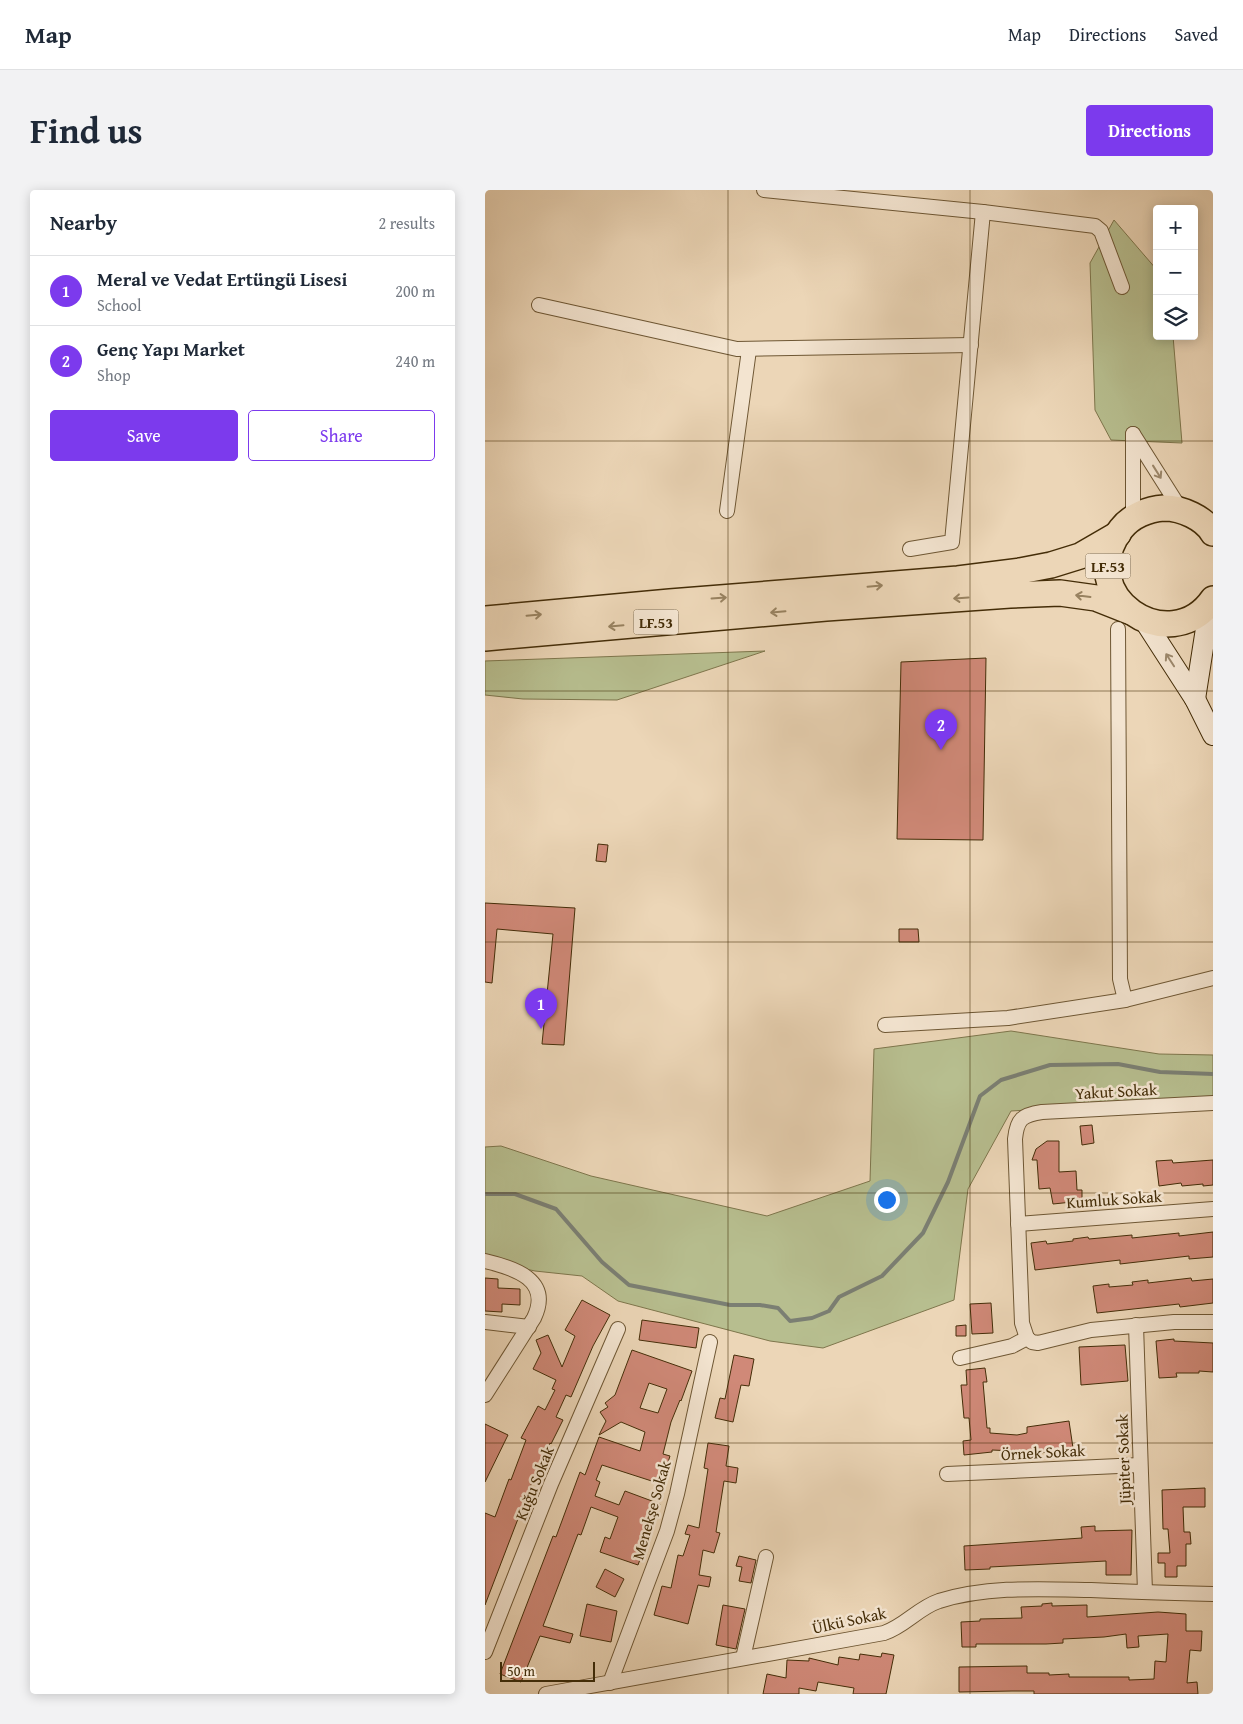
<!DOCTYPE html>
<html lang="en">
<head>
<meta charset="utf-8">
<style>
  body { margin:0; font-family:"Gentium Book Plus",serif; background:#f2f2f3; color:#1f2937 }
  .controls { position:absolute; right:15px; top:15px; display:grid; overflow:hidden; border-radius:5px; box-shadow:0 2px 12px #0003 }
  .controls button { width:45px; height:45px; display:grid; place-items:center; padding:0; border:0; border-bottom:1px solid #e0e1e3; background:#fff; color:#1f2937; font:25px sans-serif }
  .scale { position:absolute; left:15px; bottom:12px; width:95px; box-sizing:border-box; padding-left:5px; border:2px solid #442d08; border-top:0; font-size:14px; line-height:18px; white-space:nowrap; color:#442d08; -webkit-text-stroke:4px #f3e4d0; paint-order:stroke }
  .you { position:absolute; left:401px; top:1009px; width:18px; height:18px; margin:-12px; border:4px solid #fff; border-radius:50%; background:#1a73e8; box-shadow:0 0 0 8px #1a73e833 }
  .badge { display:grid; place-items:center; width:32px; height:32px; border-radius:50%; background:#7c3aed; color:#fff; font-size:16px; font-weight:700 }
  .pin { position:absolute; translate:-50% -41px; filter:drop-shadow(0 1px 2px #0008) }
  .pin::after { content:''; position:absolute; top:26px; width:18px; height:15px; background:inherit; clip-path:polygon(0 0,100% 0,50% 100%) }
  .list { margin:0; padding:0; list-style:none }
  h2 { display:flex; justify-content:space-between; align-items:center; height:65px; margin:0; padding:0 20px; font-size:21px }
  h2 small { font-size:16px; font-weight:400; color:#747a83 }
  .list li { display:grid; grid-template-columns:32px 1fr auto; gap:15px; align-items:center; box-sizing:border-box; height:70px; padding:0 20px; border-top:1px solid #e0e1e3 }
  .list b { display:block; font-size:19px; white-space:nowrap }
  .list p { margin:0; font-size:16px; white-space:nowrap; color:#747a83 }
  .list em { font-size:16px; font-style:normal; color:#747a83 }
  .actions { display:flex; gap:10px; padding:15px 20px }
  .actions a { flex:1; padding:11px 0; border:1px solid #7c3aed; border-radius:5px; text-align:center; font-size:18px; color:#7c3aed }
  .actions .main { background:#7c3aed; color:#fff }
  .icon { flex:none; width:28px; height:28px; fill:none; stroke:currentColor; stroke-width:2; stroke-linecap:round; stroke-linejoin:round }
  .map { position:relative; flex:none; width:728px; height:1504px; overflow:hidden; border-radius:5px }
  header { display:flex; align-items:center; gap:30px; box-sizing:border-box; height:70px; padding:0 25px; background:#fff; border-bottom:1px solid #e0e1e3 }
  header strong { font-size:24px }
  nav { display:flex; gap:28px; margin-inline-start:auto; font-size:18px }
  .intro { display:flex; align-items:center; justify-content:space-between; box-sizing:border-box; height:120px; padding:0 30px }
  h1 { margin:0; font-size:35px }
  .button { padding:12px 22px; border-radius:5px; background:#7c3aed; color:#fff; font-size:18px; font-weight:700 }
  main { display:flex; gap:30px; padding:0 30px }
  aside { flex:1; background:#fff; border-radius:5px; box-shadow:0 2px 12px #0003 }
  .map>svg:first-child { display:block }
  .green { fill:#b7be8f; stroke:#7e764c }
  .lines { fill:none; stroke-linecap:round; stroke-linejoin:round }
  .stream { stroke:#7b7f73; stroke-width:4 }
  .building { fill:#d08978; stroke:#442d08; fill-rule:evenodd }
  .street-casing { stroke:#6e5734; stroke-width:16 }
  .secondary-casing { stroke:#442d08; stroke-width:22 }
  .highway-casing { stroke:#442d08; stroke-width:28 }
  .street { stroke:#f3e4d0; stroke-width:14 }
  .secondary { stroke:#f3e4d0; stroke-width:20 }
  .highway { stroke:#ecd6b7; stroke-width:25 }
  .oneway { stroke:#9c886c }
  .oneway2 { stroke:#988260 }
  .grid { fill:none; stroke:#442d08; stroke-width:1; stroke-opacity:0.55 }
  .labels { text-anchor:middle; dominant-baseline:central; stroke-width:5; stroke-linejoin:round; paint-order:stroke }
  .shield { fill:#f3e4d0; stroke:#786444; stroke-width:1 }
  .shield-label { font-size:15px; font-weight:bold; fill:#442d08 }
  .street-label { font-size:16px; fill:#442d08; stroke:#f3e4d0 }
</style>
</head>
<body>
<header>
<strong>Map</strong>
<nav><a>Map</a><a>Directions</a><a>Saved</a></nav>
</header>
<div class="intro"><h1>Find us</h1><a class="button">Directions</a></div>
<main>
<aside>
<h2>Nearby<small>2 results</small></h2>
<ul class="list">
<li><span class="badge">1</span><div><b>Meral ve Vedat Ertüngü Lisesi</b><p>School</p></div><em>200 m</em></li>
<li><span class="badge">2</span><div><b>Genç Yapı Market</b><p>Shop</p></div><em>240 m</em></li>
</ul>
<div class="actions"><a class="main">Save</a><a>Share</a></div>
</aside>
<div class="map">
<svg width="728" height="1504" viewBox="0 0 728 1504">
  <rect width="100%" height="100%" fill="#ecd6b7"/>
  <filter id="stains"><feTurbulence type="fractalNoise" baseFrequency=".004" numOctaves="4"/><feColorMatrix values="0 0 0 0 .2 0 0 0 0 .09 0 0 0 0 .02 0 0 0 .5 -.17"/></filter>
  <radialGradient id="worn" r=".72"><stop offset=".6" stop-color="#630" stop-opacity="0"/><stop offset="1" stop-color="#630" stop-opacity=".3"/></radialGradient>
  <g class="green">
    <path d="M 629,30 L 672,80 L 672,146 L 688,146 L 697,253 L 626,250 L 610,220 L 605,73 Z"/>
    <path d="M 280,461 L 132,510 L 38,509 L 0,505 L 0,471 Z"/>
    <path d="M 526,841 L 674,864 L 728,865 L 728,919 L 616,916 L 526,921 L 483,999 L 469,1110 L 338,1158 L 285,1151 L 133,1111 L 97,1086 L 50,1081 L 0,1070 L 0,957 L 16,956 L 106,986 L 282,1026 L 385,991 L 389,859 Z"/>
  </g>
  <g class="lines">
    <path class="stream" d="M 0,1004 L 30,1004 L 71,1019 L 117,1072 L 144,1095 L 245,1115 L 275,1115 L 293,1118 L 305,1131 L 327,1128 L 344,1121 L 354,1107 L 397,1086 L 438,1043 L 463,992 L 495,906 L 516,890 L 565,875 L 633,874 L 675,882 L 728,884"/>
  </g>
  <g class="building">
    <path d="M 501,468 L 498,650 L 412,649 L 416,472 Z"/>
    <path d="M 113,654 L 123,655 L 121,672 L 111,671 Z"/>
    <path d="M 0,713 L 90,718 L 79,855 L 57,854 L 68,744 L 12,739 L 7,793 L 0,792 Z"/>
    <path d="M 414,739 L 433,739 L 434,752 L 414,752 Z"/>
    <path d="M 607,935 L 609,953 L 597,955 L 595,936 Z"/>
    <path d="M 562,951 L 574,951 L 574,982 L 591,981 L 592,1000 L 597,1000 L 597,1011 L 568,1014 L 565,998 L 554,999 L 552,970 L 547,970 L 551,959 Z"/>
    <path d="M 687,970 L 688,973 L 728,970 L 728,995 L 718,996 L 718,994 L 697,996 L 696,993 L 674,996 L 671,971 Z"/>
    <path d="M 728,1042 L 728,1067 L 704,1069 L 704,1066 L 635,1074 L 635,1070 L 550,1080 L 546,1053 L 561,1051 L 562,1054 L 588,1051 L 588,1049 L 603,1047 L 604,1049 L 647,1045 L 647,1048 L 694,1043 L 694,1046 Z"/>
    <path d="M 0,1088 L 13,1089 L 13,1098 L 35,1099 L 35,1115 L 17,1114 L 17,1122 L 0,1121 Z"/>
    <path d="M 706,1088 L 707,1091 L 728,1089 L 728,1113 L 695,1117 L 694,1114 L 612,1123 L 608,1096 L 624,1094 L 624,1097 L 648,1095 L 647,1092 L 663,1090 L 663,1093 Z"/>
    <path d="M 97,1110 L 125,1125 L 108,1156 L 86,1207 L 81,1205 L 71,1227 L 78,1230 L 66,1254 L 65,1253 L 51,1288 L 49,1287 L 0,1415 L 0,1323 L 10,1327 L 24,1289 L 26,1290 L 41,1250 L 36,1248 L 53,1216 L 60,1220 L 70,1200 L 67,1199 L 71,1190 L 48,1179 L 56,1163 L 51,1150 L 63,1145 L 77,1177 L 90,1146 L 80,1140 Z"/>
    <path d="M 506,1113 L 508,1143 L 487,1144 L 485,1114 Z"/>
    <path d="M 157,1130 L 214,1138 L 211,1158 L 154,1150 Z"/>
    <path d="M 481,1135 L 481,1146 L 471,1146 L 471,1136 Z"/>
    <path d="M 689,1149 L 689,1151 L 728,1153 L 728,1182 L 714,1181 L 714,1183 L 691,1183 L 692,1187 L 674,1188 L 671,1151 Z"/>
    <path d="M 640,1155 L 643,1191 L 596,1195 L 594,1157 Z"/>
    <path d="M 147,1160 L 207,1181 L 196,1211 L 195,1210 L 186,1232 L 178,1264 L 185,1266 L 176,1294 L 117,1275 L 111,1290 L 115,1292 L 110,1306 L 134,1315 L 140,1301 L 175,1314 L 153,1375 L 115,1362 L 120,1347 L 125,1349 L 133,1327 L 106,1317 L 96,1345 L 93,1344 L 58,1436 L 88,1444 L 85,1453 L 55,1446 L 36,1492 L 15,1484 L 68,1346 L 71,1347 L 95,1282 L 100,1285 L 114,1247 L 155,1261 L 160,1242 L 136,1232 L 114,1245 L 121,1231 L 115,1222 L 123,1217 L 120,1213 L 130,1205 ZM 164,1193 L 182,1199 L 173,1223 L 155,1218 Z"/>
    <path d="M 249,1165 L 269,1169 L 264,1196 L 256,1195 L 248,1232 L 230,1228 L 235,1208 L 240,1209 Z"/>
    <path d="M 500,1178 L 502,1192 L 498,1192 L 502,1238 L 505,1238 L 505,1243 L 532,1245 L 542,1243 L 542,1237 L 584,1231 L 588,1258 L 530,1267 L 529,1261 L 507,1260 L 507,1262 L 479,1265 L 478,1251 L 486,1250 L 484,1228 L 479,1228 L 476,1195 L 482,1195 L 481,1180 Z"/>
    <path d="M 0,1234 L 23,1245 L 0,1292 Z"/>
    <path d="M 223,1253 L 244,1256 L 241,1276 L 253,1278 L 251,1293 L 239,1291 L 231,1342 L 235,1343 L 229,1363 L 218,1360 L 214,1385 L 226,1387 L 224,1397 L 213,1395 L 203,1434 L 169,1425 L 177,1396 L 186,1398 L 193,1365 L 198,1366 L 205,1345 L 200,1344 L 203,1335 L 214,1338 L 223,1279 L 219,1278 Z"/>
    <path d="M 720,1298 L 720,1317 L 698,1317 L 699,1342 L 705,1342 L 706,1354 L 701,1354 L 701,1376 L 692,1376 L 692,1387 L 680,1387 L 680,1373 L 673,1373 L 673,1363 L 685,1363 L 683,1339 L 678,1339 L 677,1300 Z"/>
    <path d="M 610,1336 L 610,1341 L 647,1340 L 646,1385 L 621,1385 L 621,1371 L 505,1377 L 505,1379 L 480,1380 L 479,1356 L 597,1348 L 596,1337 Z"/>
    <path d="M 254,1366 L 271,1370 L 266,1393 L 254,1391 L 257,1377 L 251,1376 Z"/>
    <path d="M 120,1379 L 139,1389 L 130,1407 L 111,1397 Z"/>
    <path d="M 567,1413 L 567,1416 L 602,1415 L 602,1427 L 673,1422 L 701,1424 L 701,1441 L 717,1441 L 716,1461 L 705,1460 L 702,1493 L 712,1492 L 713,1504 L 549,1504 L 549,1501 L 527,1501 L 474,1502 L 474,1477 L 542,1476 L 542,1483 L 564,1483 L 564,1485 L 584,1484 L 584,1487 L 644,1487 L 644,1490 L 669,1489 L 670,1471 L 681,1472 L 683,1444 L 653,1446 L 654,1457 L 642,1458 L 641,1444 L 619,1447 L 578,1449 L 578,1453 L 561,1454 L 491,1454 L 491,1457 L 477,1457 L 476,1432 L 495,1431 L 495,1429 L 537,1428 L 536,1417 L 557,1416 L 557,1414 Z"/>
    <path d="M 102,1414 L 132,1421 L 126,1452 L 95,1446 Z"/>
    <path d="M 238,1415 L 260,1419 L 251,1459 L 231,1455 Z"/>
    <path d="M 397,1463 L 409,1465 L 401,1504 L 368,1504 L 369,1498 L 333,1492 L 331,1501 L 314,1498 L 314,1504 L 278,1504 L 282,1484 L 301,1488 L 302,1470 L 324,1471 L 324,1468 L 353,1475 L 354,1467 L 374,1470 L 375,1464 L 396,1467 Z"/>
  </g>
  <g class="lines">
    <g class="street-casing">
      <g id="street">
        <path d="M 279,0 L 498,22 L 610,36 L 616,41 L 637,97"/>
        <path d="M 54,115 L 252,159 L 486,155"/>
        <path d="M 648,244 L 696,320"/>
        <path d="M 648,244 L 648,328"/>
        <path d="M 242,321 L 264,160"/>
        <path d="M 425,359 L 467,352 L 498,22"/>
        <path d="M 633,439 L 635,789 L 640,810"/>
        <path d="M 400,835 L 523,828 L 640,810 L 728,788"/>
        <path d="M 533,1034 L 728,1019"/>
        <path d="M 0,1071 C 30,1078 67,1090 49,1128 L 0,1205"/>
        <path d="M 0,1132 L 44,1137"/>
        <path d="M 651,1135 L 660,1402"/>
        <path d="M 542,1148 L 537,1133 L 530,949 C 532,929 537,925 557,922 L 728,913"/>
        <path d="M 542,1148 L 547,1152 L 553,1153 L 606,1140 L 689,1132 L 728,1132"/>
        <path d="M 475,1168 L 527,1156 L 542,1148"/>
        <path d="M 462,1284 L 655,1275"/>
        <path d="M 0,1462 L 66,1294 L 133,1139"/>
        <path d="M 258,1468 L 281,1367"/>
        <path d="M 125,1493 L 182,1341 L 192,1304 L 225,1152"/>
        <path d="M 61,1504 L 399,1443 C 420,1436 433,1418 454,1411 C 503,1396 555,1399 606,1400 C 647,1402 687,1403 728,1404"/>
      </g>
    </g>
    <g class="secondary-casing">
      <g id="secondary">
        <path d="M 659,430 L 710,509 L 728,545"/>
        <path d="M 710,509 L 725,413"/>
      </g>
    </g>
    <g class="highway-casing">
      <g id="highway">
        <path d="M 728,343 C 719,328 697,318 679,318 C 663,319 646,326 636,339 C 586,406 685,471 728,409"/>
        <path d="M 0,429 L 185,412 L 473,389 L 535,381 L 566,375 L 595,366 L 633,344"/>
        <path d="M 0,448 L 341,418 L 525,405 L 575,403 L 611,408 L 644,421"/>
      </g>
    </g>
    <use href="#street" class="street"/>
    <use href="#secondary" class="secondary"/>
    <use href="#highway" class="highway"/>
  </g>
  <defs><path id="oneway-shaft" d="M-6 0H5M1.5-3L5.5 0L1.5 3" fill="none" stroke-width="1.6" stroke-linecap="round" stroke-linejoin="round" transform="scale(1.25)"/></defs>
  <g class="oneway">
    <use href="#oneway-shaft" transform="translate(672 282) rotate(58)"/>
    <use href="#oneway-shaft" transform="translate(685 470) rotate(-123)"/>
  </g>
  <g class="oneway2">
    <use href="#oneway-shaft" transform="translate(390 396) rotate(-5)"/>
    <use href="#oneway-shaft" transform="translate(598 406) rotate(-173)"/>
    <use href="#oneway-shaft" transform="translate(234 408) rotate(-4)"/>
    <use href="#oneway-shaft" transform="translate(476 408) rotate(176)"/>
    <use href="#oneway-shaft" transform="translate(293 422) rotate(175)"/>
    <use href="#oneway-shaft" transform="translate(49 425) rotate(-5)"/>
    <use href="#oneway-shaft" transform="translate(131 436) rotate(175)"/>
  </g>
  <path class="grid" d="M 243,0 L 243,1504M 485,0 L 485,1504M 0,251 L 728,251M 0,501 L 728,501M 0,752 L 728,752M 0,1003 L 728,1003M 0,1253 L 728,1253"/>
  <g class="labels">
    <g class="shield">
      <rect x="600.5" y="363.5" width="45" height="25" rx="4"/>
      <rect x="148.5" y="419.5" width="45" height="25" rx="4"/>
    </g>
    <g class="shield-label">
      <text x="623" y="376">LF.53</text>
      <text x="171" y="432">LF.53</text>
    </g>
    <g class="street-label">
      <text transform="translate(631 901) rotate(-3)">Yakut Sokak</text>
      <text transform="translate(629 1009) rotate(-4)">Kumluk Sokak</text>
      <text transform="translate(558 1262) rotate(-3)">Örnek Sokak</text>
      <text transform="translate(638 1269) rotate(-92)">Jüpiter Sokak</text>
      <text transform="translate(49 1293) rotate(-68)">Kuğu Sokak</text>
      <text transform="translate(166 1320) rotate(-74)">Menekşe Sokak</text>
      <text transform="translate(364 1430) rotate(-12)">Ülkü Sokak</text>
    </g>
  </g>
  <rect width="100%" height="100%" filter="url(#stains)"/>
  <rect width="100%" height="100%" fill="url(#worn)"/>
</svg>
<div class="controls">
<button>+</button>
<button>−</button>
<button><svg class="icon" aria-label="layers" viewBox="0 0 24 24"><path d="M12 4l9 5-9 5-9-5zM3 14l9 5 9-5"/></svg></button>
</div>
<div class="scale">50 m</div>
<div class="you"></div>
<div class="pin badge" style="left:56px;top:839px">1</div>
<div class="pin badge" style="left:456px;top:560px">2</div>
</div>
</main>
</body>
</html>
